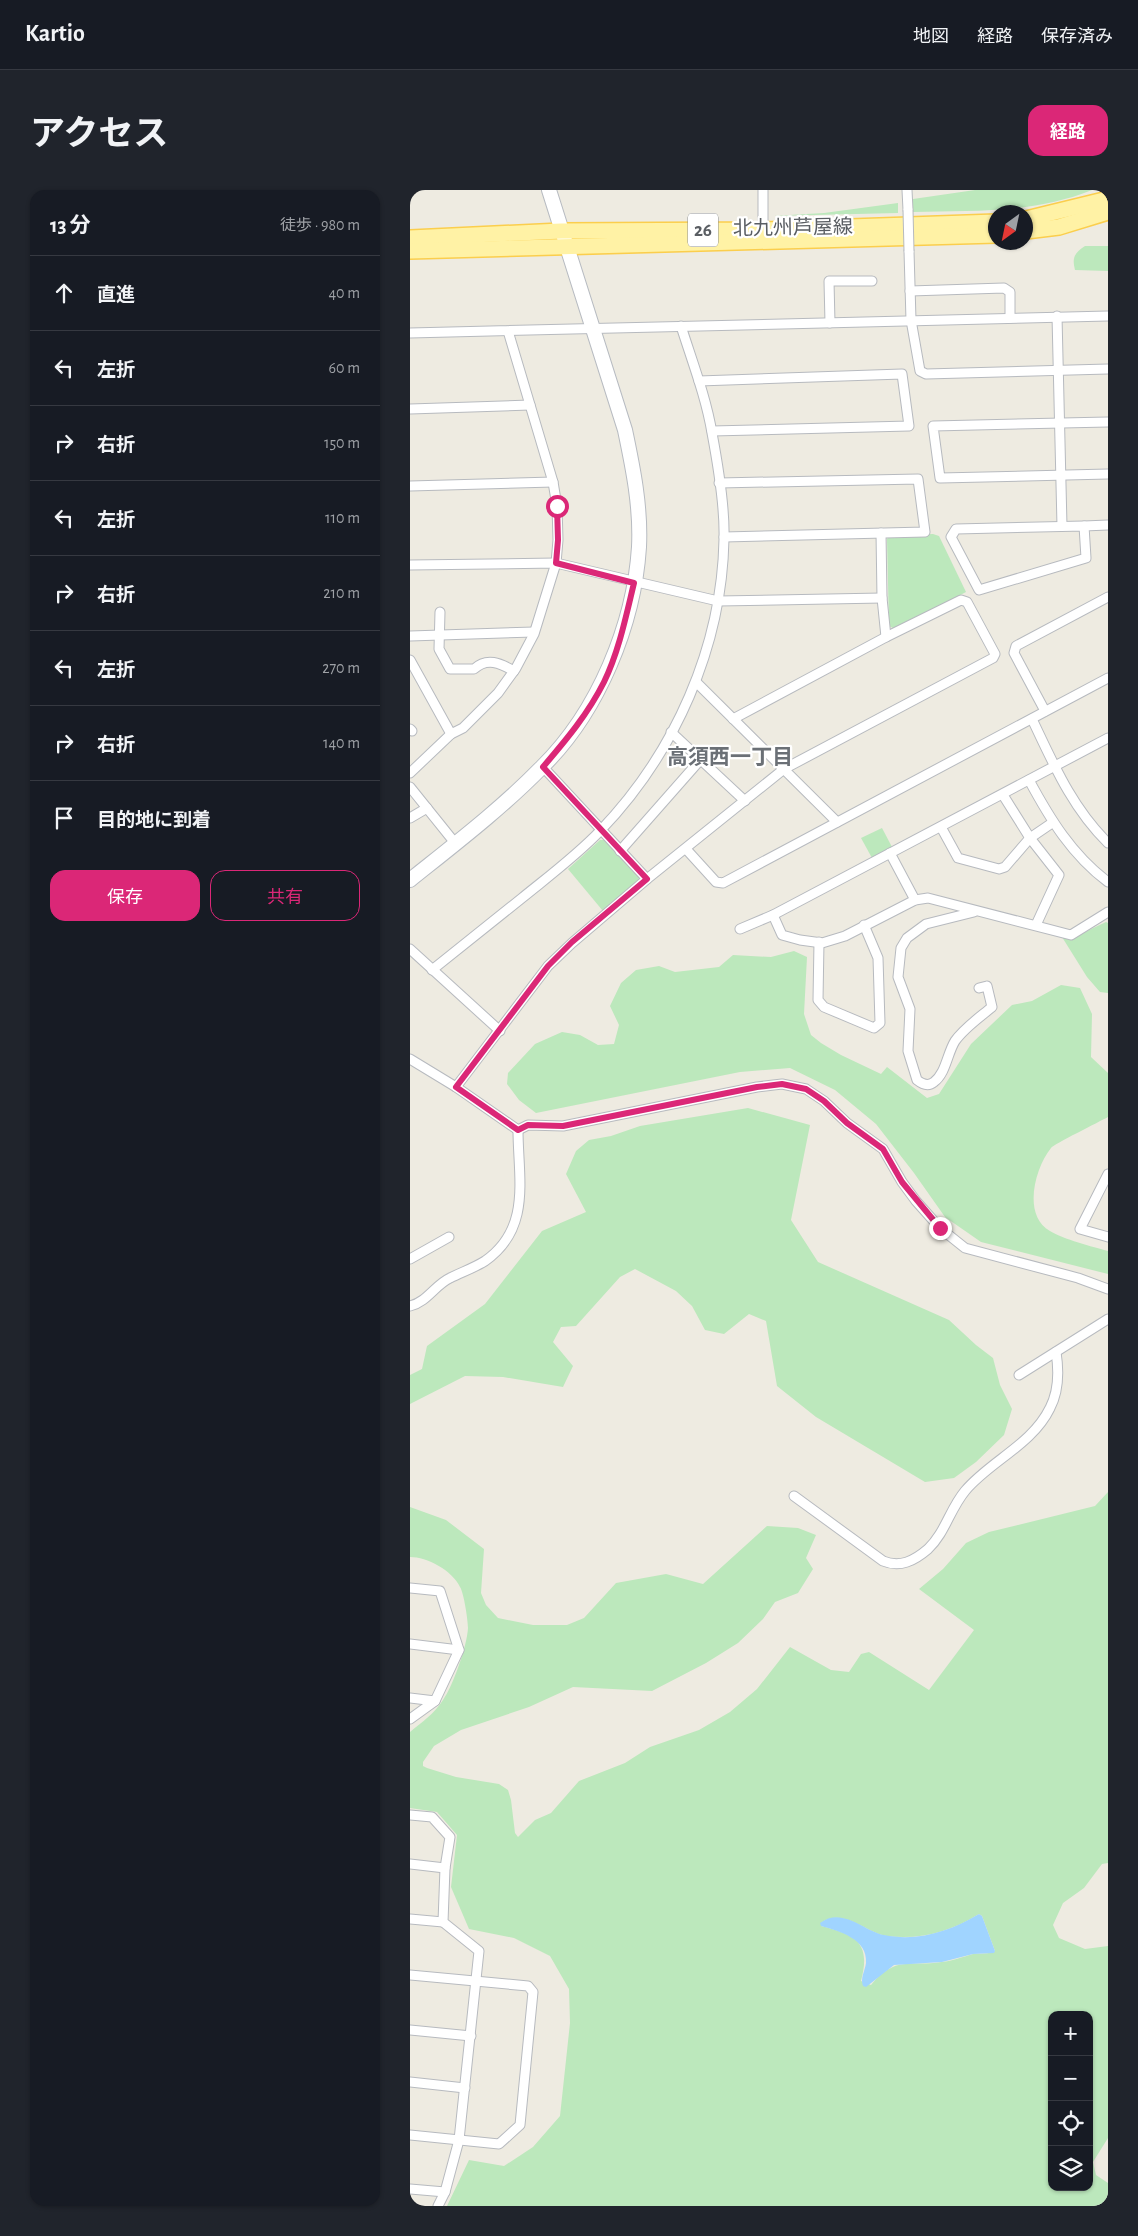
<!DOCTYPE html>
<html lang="ja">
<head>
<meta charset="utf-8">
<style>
  body { margin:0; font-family:"Alegreya Sans","Noto Sans JP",sans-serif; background:#20242c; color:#f1f3f6 }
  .controls { position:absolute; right:15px; bottom:15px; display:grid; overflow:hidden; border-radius:10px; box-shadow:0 1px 4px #0004 }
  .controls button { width:45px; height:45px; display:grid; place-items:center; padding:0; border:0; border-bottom:1px solid #363941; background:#171b24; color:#f1f3f6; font:25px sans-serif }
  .compass { position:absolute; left:578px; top:15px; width:45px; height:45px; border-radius:50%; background:#171b24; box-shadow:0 1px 4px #0004; rotate:213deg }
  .stop { position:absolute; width:15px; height:15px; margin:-11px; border:4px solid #db2777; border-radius:50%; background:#fff }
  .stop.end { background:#db2777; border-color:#fff; box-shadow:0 1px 5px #0008 }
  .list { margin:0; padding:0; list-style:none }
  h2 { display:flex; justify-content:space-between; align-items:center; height:65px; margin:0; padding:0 20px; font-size:21px }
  h2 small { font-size:16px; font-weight:400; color:#9ea1a6 }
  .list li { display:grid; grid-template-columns:32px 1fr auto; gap:15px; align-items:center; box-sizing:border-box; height:75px; padding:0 20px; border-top:1px solid #363941 }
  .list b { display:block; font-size:19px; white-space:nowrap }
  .list em { font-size:16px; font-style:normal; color:#9ea1a6 }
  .actions { display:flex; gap:10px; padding:15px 20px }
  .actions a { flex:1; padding:11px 0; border:1px solid #db2777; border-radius:15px; text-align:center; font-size:18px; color:#db2777 }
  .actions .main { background:#db2777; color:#fff }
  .icon { flex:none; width:28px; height:28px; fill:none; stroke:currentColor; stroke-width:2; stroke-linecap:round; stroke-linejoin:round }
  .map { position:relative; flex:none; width:698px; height:2016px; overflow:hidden; border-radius:15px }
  header { display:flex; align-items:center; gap:30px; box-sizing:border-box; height:70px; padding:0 25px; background:#171b24; border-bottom:1px solid #363941 }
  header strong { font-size:24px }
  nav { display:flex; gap:28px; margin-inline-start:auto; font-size:18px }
  .intro { display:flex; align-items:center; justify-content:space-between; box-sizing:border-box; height:120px; padding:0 30px }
  h1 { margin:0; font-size:35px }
  .button { padding:12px 22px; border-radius:15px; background:#db2777; color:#fff; font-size:18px; font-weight:700 }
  main { display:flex; gap:30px; padding:0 30px }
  aside { flex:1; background:#171b24; border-radius:15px; box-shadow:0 1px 4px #0004 }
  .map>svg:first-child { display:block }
  .green { fill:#bce8bc; fill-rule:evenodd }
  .water { fill:#a0d4ff }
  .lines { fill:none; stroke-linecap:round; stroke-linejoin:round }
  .street-casing { stroke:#b7babf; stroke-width:11 }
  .secondary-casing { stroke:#b7bbc1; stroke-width:16 }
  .primary-casing { stroke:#fbce4d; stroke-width:18 }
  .street { stroke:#fff; stroke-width:9 }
  .secondary { stroke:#fff; stroke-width:14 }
  .primary { stroke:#fff2a5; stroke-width:15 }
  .street-bridge-casing { stroke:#b7babf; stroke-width:11; stroke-linecap:butt }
  .street-bridge { stroke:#fff; stroke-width:9 }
  .route { stroke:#db2777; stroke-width:6 }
  .labels { text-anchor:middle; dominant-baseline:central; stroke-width:4.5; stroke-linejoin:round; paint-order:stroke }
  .shield { fill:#fff; stroke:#8c8e92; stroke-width:1 }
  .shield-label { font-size:19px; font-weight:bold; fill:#5a5e63 }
  .street-label { font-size:20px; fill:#5a5e63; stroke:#fff }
  .neighbourhood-label { font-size:21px; font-weight:bold; fill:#6b7076; stroke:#fff }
</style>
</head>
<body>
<header>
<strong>Kartio</strong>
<nav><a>地図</a><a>経路</a><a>保存済み</a></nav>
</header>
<div class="intro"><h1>アクセス</h1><a class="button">経路</a></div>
<main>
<aside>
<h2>13 分<small>徒歩 · 980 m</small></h2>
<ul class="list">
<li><svg class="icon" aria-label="ahead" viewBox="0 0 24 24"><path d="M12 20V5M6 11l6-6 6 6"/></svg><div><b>直進</b></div><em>40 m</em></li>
<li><svg class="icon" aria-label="left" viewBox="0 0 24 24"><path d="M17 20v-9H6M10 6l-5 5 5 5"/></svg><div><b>左折</b></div><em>60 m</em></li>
<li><svg class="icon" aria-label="right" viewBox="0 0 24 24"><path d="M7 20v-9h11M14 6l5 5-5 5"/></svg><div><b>右折</b></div><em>150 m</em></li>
<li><svg class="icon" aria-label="left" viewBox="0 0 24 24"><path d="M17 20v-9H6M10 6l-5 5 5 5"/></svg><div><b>左折</b></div><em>110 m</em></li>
<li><svg class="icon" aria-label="right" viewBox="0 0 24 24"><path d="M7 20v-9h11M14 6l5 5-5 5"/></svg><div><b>右折</b></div><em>210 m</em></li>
<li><svg class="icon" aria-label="left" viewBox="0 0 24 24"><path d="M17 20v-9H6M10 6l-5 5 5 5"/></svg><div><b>左折</b></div><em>270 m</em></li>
<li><svg class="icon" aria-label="right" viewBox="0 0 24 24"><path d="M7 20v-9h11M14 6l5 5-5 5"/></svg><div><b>右折</b></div><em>140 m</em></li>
<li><svg class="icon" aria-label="arrive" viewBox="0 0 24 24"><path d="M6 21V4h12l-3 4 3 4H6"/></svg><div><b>目的地に到着</b></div></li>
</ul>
<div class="actions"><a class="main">保存</a><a>共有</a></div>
</aside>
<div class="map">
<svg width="698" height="2016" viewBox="0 0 698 2016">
  <rect width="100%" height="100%" fill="#eeebe1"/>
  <g class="green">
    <path d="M 565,0 L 682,0 C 625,23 564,21 503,22 L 503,9 Z"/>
    <path d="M 488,13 L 488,23 L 362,26 L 414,23 Z"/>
    <path d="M 675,56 L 698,56 L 698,81 L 665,80 C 662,68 664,63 675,56 Z"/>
    <path d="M 523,344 L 529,346 L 556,402 L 485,439 L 479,436 L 477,349 L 480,345 Z"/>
    <path d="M 472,638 L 482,657 L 462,668 L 451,648 Z"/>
    <path d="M 190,650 L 194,650 L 229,687 L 228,693 L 193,721 L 158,679 Z"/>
    <path d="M 696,732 L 698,733 L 698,803 L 690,802 L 677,787 L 652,747 L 662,748 Z"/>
    <path d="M 384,761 L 397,767 L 394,824 L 401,845 L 411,853 L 431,865 L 471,884 L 477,877 L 517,908 L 529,904 L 561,854 L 602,815 L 622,811 L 651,795 L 670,798 L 682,824 L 681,867 L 698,883 L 698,927 C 689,932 644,954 641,958 C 625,978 612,1025 640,1041 C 653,1049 683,1057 698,1061 L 698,1084 L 571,1052 L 535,1027 L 504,983 L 466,934 L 425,900 L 380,878 L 330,882 L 126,923 L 109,910 L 97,894 L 98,883 L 125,854 L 152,842 L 170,845 L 188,855 L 204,854 L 209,835 L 200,816 L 211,793 L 226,780 L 249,776 L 265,782 L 309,777 L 323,765 L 361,767 Z"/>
    <path d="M 338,918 L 400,935 L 381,1030 L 408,1072 L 539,1130 L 566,1155 L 583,1168 L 590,1195 L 602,1219 L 594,1245 L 566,1272 L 544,1288 L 515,1292 L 406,1227 L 367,1196 L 356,1131 L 339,1124 L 314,1144 L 295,1140 L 282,1116 L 266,1101 L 225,1079 L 210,1087 L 166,1136 L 151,1137 L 143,1152 L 163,1176 L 153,1197 L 93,1187 L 55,1186 L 0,1214 L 0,1185 L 12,1179 L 17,1156 L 75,1114 L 132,1041 L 176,1022 L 156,984 L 166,961 L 179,950 L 201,946 L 230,936 Z"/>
    <path d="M 698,1302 L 698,1673 L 692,1674 L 674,1698 L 653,1713 L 643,1735 L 649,1748 L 675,1759 L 698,1756 L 698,1948 L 683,1972 L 686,1985 L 698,1993 L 698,2016 L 37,2016 L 59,1970 L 94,1976 L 123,1957 L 150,1926 L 160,1833 L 159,1799 L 140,1766 L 104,1748 L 59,1739 L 41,1697 L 47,1645 L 27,1622 L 0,1618 L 0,1542 C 12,1532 24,1524 33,1510 C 43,1496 57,1456 58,1438 C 58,1431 54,1403 50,1397 C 42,1380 17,1367 0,1367 L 0,1317 L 36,1330 L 74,1359 L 71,1403 L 76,1415 L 88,1428 L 123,1435 L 157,1435 L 174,1428 L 206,1393 L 256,1384 L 293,1394 L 357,1336 L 388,1338 L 406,1345 L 396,1368 L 403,1379 L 388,1403 L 365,1412 L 353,1429 L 328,1453 L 296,1473 L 242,1501 L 163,1497 L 119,1517 L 51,1540 L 24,1556 L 13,1572 L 13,1576 L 17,1578 L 46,1587 L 89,1594 L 98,1600 L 101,1610 L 105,1643 L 108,1647 L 125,1630 L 141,1623 L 169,1591 L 215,1573 L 240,1557 L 289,1540 L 320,1522 L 347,1499 L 380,1457 L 421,1480 L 439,1482 L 451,1464 L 459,1462 L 519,1500 L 564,1440 L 509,1399 L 533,1379 L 556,1353 L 579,1342 L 685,1316 ZM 569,1724 L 572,1726 L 585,1761 C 577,1765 571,1763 563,1764 C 552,1767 543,1771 532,1772 C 499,1777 486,1765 461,1795 L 451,1791 C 461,1753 447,1745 411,1736 L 411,1733 C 432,1717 457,1743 476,1746 C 511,1750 540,1742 569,1724 ZM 642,1825 L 679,1825 L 679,1997 L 642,1997 Z"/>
  </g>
  <path class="water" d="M 569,1724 L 572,1726 L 585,1761 L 584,1763 L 563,1764 L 532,1772 L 484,1775 L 456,1797 L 453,1796 C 450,1788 455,1781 456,1773 C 458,1749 429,1741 411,1736 L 410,1733 C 432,1716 454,1741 474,1745 C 508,1752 541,1741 569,1724 Z"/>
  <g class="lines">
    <g class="street-casing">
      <g id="street">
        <path d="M 353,0 L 353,42"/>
        <path d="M 497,0 L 498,20"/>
        <path d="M 499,61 L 501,130 L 510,181 L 516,184 L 698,179"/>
        <path d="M 500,101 L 594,98 L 600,102 L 600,128"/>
        <path d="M 647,126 L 652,336"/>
        <path d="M 420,133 L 419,91 L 462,91"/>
        <path d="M 0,143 L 698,126"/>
        <path d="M 289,191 L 492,184 L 499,236 L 302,241"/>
        <path d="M 0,219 L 120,215"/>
        <path d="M 698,232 L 523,236 L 530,288 L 698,284"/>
        <path d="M 309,293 L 508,289 L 515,342 L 314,347"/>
        <path d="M 0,296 L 143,292"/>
        <path d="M 674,336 L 676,368 L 569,400 L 541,347 L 546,339 Z"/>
        <path d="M 674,336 L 698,335"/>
        <path d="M 471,343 L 472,408 L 476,447"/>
        <path d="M 0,375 L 146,373 L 308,411 L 472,408"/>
        <path d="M 30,422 L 29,459 L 40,479 L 64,479 C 77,467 90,473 104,481"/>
        <path d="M 0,446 L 124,442"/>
        <path d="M 0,470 L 41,544"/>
        <path d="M 286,492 L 427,632"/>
        <path d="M 635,521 L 604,463 L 606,456 L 698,407"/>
        <path d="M 622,529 C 643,573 662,618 698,653"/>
        <path d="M 0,539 L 2,541"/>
        <path d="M 261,542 L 335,611"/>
        <path d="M 133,577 L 237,689"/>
        <path d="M 0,583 L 41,544 L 53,538 L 88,503 L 106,478 L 124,444 L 146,373 L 148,350 L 147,316 L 143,292 L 98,141"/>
        <path d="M 619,590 C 640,629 662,665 698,692"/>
        <path d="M 0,597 L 45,653"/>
        <path d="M 593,605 L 620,648 L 649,685 L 626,735"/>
        <path d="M 0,628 L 17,618"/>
        <path d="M 531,637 L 548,668 L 589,679 L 595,677 L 620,648 L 642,633"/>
        <path d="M 276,659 L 306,692 L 313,693 L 698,488"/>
        <path d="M 210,661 L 291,569"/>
        <path d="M 480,663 L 505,710"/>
        <path d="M 564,722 L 516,734 L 497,748 L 491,758 L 488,787 L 500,819 L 498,861 L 507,890 C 512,894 518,897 524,892 C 536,883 537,864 545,851 C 554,838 570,827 582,817 L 577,796 L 569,798"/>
        <path d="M 363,725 L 372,745 L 390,750 L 412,753 L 435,746 L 505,710 L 518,708 L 661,745 L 698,722"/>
        <path d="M 330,739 L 363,725 L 698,548"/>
        <path d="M 409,752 L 408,810 L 414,817 L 464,838 L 470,833 L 468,768 L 454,735"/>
        <path d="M 0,759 L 90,841"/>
        <path d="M 22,780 C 52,756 82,732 112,708 C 139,686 166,666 190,641 C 265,563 312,457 314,349 C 315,317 308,275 302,243 C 296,207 282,171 271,136"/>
        <path d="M 0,869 L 46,897 L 108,940"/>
        <path d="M 46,897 L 138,776 L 162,753 L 237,689 L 374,579 L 583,468 L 585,464 L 557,412 L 551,410 L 476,447 L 323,529"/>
        <path d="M 108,940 L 118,935 L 153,936 L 347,897 L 372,894 L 396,899 L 414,911 L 437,933 L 473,959 L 492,992 L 506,1011 L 530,1038 L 555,1058 L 668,1088 L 698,1099"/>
        <path d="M 698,984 L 670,1039 L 698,1047"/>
        <path d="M 0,1069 L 39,1047"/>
        <path d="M 0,1116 C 17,1112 25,1095 40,1088 C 52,1082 64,1078 75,1071 C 122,1038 108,988 108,940"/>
        <path d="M 609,1185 L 698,1129"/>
        <path d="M 384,1306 L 473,1371 C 490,1378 504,1371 518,1359 C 535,1343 540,1319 555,1301 C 580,1271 622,1255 640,1218 C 649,1201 649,1181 646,1162"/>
        <path d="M 0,1398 L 30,1401 L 49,1460 L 25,1511 L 0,1529"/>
        <path d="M 0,1454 L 49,1460"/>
        <path d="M 0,1508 L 25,1511"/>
        <path d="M 0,1625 L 22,1627 L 40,1647 L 35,1678 L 33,1732 L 69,1761 L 49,1950 L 35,2002 L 28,2016"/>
        <path d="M 0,1674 L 35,1678"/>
        <path d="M 0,1729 L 33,1732"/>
        <path d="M 0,1785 L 118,1796 L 123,1802 L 110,1935 L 89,1954 L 0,1945"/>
        <path d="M 0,1840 L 61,1846"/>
        <path d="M 0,1892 L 55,1898"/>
        <path d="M 0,1999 L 35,2002"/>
      </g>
    </g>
    <g class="secondary-casing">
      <path id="secondary" d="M 0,690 C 45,654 92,618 132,577 C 188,522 224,435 229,357 C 231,317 223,278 215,240 L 139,0"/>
    </g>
    <g class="primary-casing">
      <g id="primary">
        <path d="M 616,29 L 698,9"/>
        <path d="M 616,41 L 649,37 L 698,22"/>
        <path d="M 0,48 L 151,41 L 353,40 L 586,32"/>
        <path d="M 0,61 L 586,45"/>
      </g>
    </g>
    <use href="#street" class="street"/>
    <use href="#secondary" class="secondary"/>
    <use href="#primary" class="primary"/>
    <g class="street-bridge-casing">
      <path id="street-bridge" d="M 498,20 L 499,61"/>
    </g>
    <use href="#street-bridge" class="street-bridge"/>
  </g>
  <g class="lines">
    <path class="route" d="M 147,316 L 148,350 L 146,373 L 224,393 C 216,426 209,461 194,492 C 178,524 156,550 133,577 L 237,689 L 162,752 L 138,776 L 46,897 L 108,940 L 118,935 L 153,936 L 347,897 L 372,894 L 396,899 L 414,911 L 437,933 L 473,959 L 492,992 L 530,1038"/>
  </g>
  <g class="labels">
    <rect class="shield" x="278" y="23.5" width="30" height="33" rx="4"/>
    <g class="shield-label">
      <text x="293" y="40">26</text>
    </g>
    <g class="street-label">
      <text transform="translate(383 38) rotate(-1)">北九州芦屋線</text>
    </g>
    <g class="neighbourhood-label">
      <text x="320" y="567">高須西一丁目</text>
    </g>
  </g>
</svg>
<div class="controls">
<button>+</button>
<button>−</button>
<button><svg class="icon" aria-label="locate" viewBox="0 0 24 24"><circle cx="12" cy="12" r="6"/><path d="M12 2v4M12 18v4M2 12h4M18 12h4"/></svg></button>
<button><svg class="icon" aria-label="layers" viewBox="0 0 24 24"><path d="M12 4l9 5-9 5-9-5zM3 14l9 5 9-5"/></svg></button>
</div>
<svg class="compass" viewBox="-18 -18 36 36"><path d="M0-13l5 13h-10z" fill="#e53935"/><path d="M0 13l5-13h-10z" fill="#9ea1a6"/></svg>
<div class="stop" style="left:147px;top:316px"></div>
<div class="stop end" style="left:530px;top:1038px"></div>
</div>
</main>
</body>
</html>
